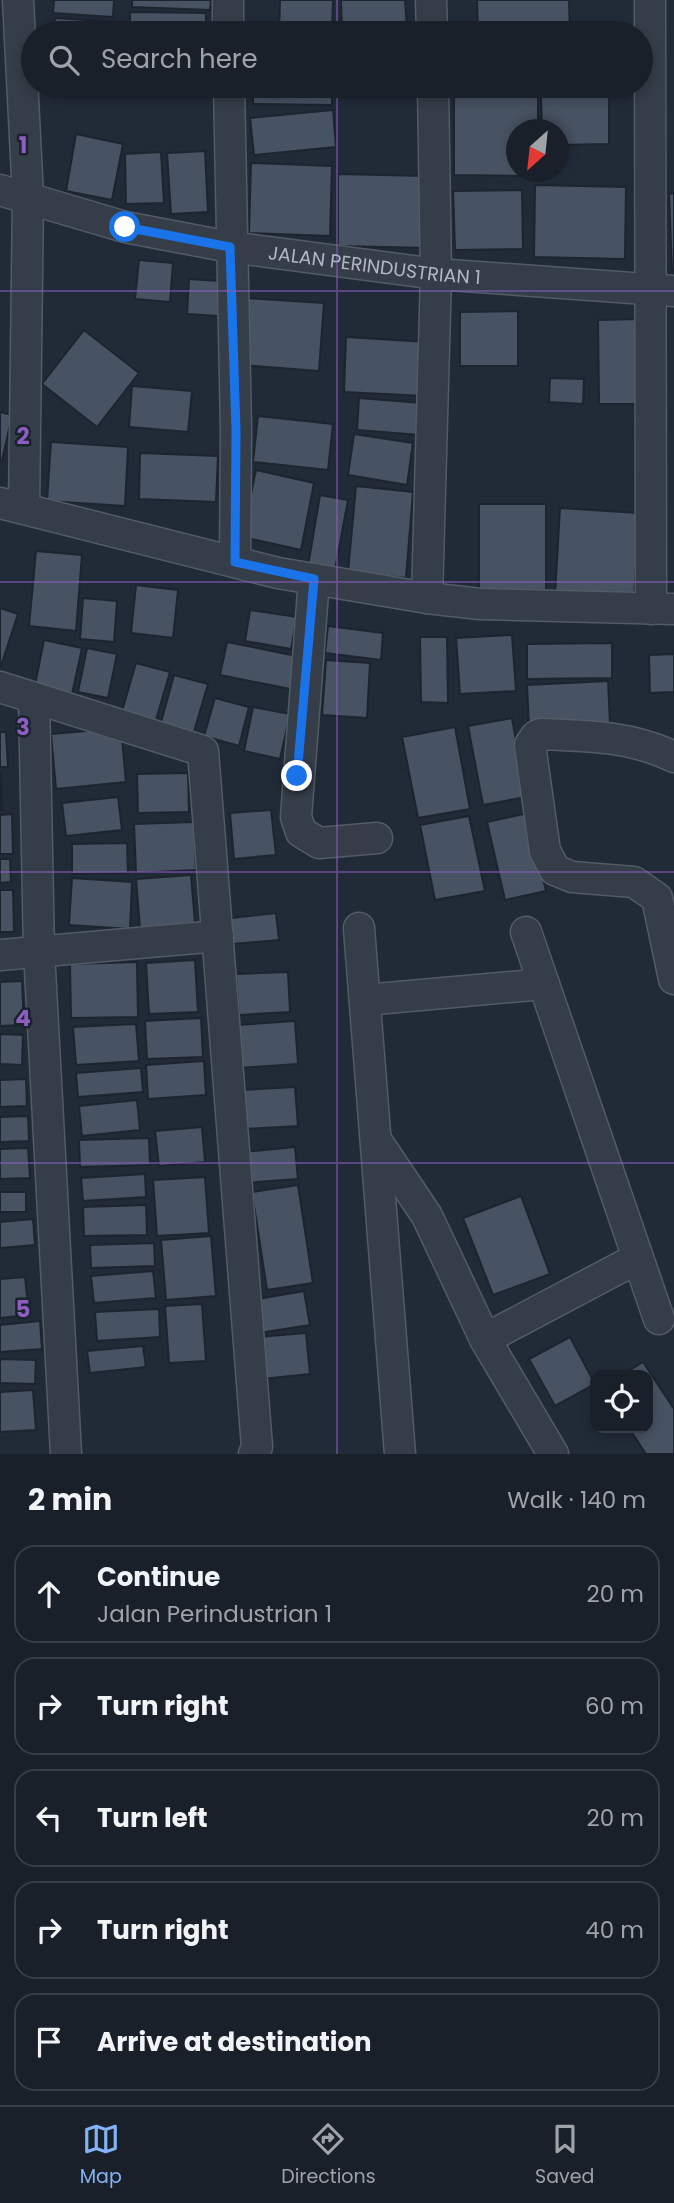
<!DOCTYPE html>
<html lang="en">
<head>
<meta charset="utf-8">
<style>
  body { margin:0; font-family:Poppins,sans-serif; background:#222832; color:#f1f3f6 }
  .controls { position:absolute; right:21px; bottom:21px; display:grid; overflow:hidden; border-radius:14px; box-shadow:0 4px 10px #0003 }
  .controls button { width:63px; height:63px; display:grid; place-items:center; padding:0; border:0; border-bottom:2px solid #373e47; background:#19202a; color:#f1f3f6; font:35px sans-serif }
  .compass { position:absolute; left:506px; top:119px; width:63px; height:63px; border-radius:50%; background:#19202a; box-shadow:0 4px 10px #0003; rotate:207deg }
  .stop { position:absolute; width:21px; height:21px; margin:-16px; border:5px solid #1a73e8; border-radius:50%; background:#fff }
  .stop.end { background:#1a73e8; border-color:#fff; box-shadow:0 2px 7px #0008 }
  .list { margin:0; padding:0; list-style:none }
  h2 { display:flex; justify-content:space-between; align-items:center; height:91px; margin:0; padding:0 28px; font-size:30px }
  h2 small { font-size:23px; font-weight:400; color:#9fa3a8 }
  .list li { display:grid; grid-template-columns:46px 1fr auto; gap:21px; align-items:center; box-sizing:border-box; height:98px; margin:0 14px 14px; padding:0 14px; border:2px solid #373e47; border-radius:21px }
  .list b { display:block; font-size:26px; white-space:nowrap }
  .list p { margin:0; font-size:23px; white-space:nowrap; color:#9fa3a8 }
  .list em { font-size:23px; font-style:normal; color:#9fa3a8 }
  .icon { flex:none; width:38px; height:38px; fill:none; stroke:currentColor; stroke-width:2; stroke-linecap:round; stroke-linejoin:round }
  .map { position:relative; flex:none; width:674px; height:1454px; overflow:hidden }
  .search { position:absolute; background:#19202a; box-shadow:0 4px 10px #0003; left:21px; right:21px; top:21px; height:77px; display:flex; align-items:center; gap:18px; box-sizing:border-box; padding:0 24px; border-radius:38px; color:#9fa3a8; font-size:26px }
  .sheet { height:651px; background:#19202a }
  nav { display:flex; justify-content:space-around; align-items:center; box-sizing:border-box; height:98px; border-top:2px solid #373e47; background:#19202a; font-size:19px; color:#9fa3a8 }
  nav a { display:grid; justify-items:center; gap:4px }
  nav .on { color:#83b2f5 }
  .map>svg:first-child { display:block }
  .building { fill:#475262; stroke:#1c242f; stroke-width:2 }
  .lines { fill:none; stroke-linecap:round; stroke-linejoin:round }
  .minor-casing { stroke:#525b66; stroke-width:33 }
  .minor { stroke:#343d48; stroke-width:30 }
  .route { stroke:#1a73e8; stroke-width:9 }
  .grid { fill:none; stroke:#8d5dc1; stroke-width:2; stroke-opacity:0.55 }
  .labels { text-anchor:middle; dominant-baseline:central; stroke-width:5; stroke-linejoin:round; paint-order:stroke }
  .street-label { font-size:19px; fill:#afb8c5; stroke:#1a222d }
  .grid-label { font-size:23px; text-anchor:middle; font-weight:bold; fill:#8d5dc1; stroke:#1a222d; stroke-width:5; stroke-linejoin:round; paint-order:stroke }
</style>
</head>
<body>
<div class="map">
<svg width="674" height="1454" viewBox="0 0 674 1454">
  <rect width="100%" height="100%" fill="#212b38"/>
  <g class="building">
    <path d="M 54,0 L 114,0 L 113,17 L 53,13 Z"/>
    <path d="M 132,0 L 211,0 L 210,10 L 132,7 Z"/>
    <path d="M 280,0 L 333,0 L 332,33 L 279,33 Z"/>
    <path d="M 341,0 L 405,0 L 407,28 L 342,31 Z"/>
    <path d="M 477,0 L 569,0 L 570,33 L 478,33 Z"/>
    <path d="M 130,12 L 206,13 L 206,33 L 130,33 Z"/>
    <path d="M 55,18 L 117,22 L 116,33 L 53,33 Z"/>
    <path d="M 253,86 L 332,86 L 332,105 L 253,104 Z"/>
    <rect x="546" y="86" width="59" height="4"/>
    <path d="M 454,89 L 538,89 L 538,130 L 516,130 L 516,172 L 539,172 L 539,176 L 454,175 Z"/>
    <path d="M 609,96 L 609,144 L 558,145 L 558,130 L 542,130 L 541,97 Z"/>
    <path d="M 333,110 L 336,147 L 254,155 L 250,118 Z"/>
    <path d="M 76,134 L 123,144 L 112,200 L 66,191 Z"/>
    <path d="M 205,151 L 208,212 L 171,214 L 167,153 Z"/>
    <path d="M 161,152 L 164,203 L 126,204 L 125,154 Z"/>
    <path d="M 251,163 L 332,166 L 330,236 L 249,233 Z"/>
    <path d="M 338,174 L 428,176 L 427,248 L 338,246 Z"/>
    <path d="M 535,185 L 626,187 L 625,259 L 534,257 Z"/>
    <path d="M 522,190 L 523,249 L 455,250 L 453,191 Z"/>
    <path d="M 674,193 L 674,271 L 672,271 L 669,194 Z"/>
    <path d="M 139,260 L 173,263 L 170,302 L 135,299 Z"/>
    <path d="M 189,279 L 220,281 L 218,316 L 187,314 Z"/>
    <path d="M 246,298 L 324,303 L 319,371 L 241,365 Z"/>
    <path d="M 518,311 L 518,366 L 460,366 L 460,312 Z"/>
    <path d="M 636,319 L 638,404 L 599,404 L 598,320 Z"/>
    <path d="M 84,330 L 139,373 L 97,427 L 42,384 Z"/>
    <path d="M 346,337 L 427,342 L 425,396 L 344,392 Z"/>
    <path d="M 550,378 L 584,379 L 583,404 L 549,402 Z"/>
    <path d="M 132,386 L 192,391 L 188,432 L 129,427 Z"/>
    <path d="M 359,398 L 422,403 L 420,435 L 357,430 Z"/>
    <path d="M 0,412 L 12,415 L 2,461 L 0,461 Z"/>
    <path d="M 258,416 L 333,424 L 328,470 L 253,462 Z"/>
    <path d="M 354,434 L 413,443 L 407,485 L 348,475 Z"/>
    <path d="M 51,442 L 128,447 L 125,506 L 47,501 Z"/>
    <path d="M 140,453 L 218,456 L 216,502 L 139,499 Z"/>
    <path d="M 256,470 L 314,483 L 301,550 L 242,537 Z"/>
    <path d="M 356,486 L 413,492 L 406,578 L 348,572 Z"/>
    <path d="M 320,495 L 348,500 L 335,570 L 308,566 Z"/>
    <rect x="479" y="504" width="67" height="89"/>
    <path d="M 560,508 L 639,513 L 634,600 L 555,595 Z"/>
    <path d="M 36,551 L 82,555 L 76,631 L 29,626 Z"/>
    <path d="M 136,585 L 178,590 L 173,638 L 131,633 Z"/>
    <path d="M 83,598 L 117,601 L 114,642 L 80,639 Z"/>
    <path d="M 0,608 L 18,614 L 0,669 Z"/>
    <path d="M 250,610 L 297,617 L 291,649 L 245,641 Z"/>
    <path d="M 328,626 L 383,633 L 381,660 L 325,653 Z"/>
    <path d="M 512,635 L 516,691 L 460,694 L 456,638 Z"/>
    <path d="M 420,637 L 447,637 L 448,703 L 421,702 Z"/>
    <path d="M 44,640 L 82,648 L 72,694 L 35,685 Z"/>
    <path d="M 227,642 L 302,657 L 295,690 L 220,675 Z"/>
    <path d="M 612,643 L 612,678 L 527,679 L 527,644 Z"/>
    <path d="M 87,648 L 117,654 L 108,698 L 78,692 Z"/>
    <path d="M 674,654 L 674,692 L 650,693 L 649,655 Z"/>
    <path d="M 326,660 L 370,663 L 367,718 L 322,715 Z"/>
    <path d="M 136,663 L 170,672 L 156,720 L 122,711 Z"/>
    <path d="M 174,675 L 208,684 L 193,735 L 160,726 Z"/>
    <path d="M 608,681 L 610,724 L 529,728 L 527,685 Z"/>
    <path d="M 215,698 L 249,707 L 239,746 L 204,736 Z"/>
    <path d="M 253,707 L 290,714 L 280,759 L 244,751 Z"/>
    <path d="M 512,718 L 526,797 L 483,805 L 468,726 Z"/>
    <path d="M 455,727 L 470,809 L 418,818 L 402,737 Z"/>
    <path d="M 121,728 L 126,782 L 56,789 L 51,734 Z"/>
    <path d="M 0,732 L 6,732 L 8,767 L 0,767 Z"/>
    <path d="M 188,773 L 189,812 L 138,813 L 137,774 Z"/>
    <path d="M 0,774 L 1,774 L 2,810 L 0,810 Z"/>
    <path d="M 118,797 L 122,830 L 66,836 L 62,803 Z"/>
    <path d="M 271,810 L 276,855 L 234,859 L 230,813 Z"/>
    <path d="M 528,813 L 546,891 L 505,900 L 487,822 Z"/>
    <path d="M 12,814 L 13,854 L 0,854 L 0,815 Z"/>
    <path d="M 469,816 L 485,891 L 435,900 L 420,825 Z"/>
    <path d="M 194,822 L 196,870 L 136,873 L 134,824 Z"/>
    <path d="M 127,843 L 128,873 L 72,874 L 72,844 Z"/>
    <path d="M 0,859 L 10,859 L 11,882 L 0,883 Z"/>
    <path d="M 191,875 L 195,923 L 140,928 L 136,879 Z"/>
    <path d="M 72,878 L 132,882 L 130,929 L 69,925 Z"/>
    <path d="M 0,890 L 13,890 L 14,932 L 0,932 Z"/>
    <path d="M 276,913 L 279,940 L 233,944 L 231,918 Z"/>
    <path d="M 195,960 L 198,1012 L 149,1014 L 146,963 Z"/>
    <path d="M 137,962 L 138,1017 L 71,1018 L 70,964 Z"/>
    <path d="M 288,972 L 290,1012 L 239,1015 L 236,974 Z"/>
    <path d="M 22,981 L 24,1025 L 0,1026 L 0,982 Z"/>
    <path d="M 201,1018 L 203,1057 L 147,1059 L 145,1021 Z"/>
    <path d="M 295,1021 L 298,1064 L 239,1068 L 236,1025 Z"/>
    <path d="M 136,1024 L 139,1061 L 76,1065 L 73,1027 Z"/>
    <path d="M 0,1034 L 23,1035 L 22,1065 L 0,1064 Z"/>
    <path d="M 204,1061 L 206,1095 L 148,1099 L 146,1065 Z"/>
    <path d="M 141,1068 L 143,1092 L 78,1097 L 76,1073 Z"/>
    <path d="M 26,1079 L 27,1106 L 0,1107 L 0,1080 Z"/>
    <path d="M 295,1087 L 298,1126 L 243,1129 L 240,1090 Z"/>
    <path d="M 137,1100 L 140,1130 L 82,1136 L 79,1106 Z"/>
    <path d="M 28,1116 L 29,1141 L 0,1142 L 0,1117 Z"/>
    <path d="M 202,1127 L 205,1162 L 159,1166 L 155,1131 Z"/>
    <path d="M 149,1138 L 150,1165 L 80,1167 L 79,1140 Z"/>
    <path d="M 295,1147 L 298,1179 L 245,1183 L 243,1152 Z"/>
    <path d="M 28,1148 L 30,1178 L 0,1179 L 0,1149 Z"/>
    <path d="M 145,1174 L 146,1197 L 83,1201 L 81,1178 Z"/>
    <path d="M 205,1177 L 209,1233 L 157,1236 L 153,1180 Z"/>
    <path d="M 298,1185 L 313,1283 L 267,1290 L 252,1192 Z"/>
    <rect x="0" y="1192" width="26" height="20"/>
    <path d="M 521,1196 L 550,1274 L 493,1295 L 463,1218 Z"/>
    <path d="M 146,1205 L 147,1235 L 84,1236 L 83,1207 Z"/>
    <path d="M 33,1219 L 35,1245 L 0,1248 L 0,1222 Z"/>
    <path d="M 211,1236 L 216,1296 L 166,1300 L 161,1240 Z"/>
    <path d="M 154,1243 L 155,1266 L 91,1268 L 90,1245 Z"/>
    <path d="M 153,1271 L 156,1298 L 94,1303 L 91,1276 Z"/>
    <path d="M 25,1277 L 29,1315 L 0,1318 L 0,1279 Z"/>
    <path d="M 304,1291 L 310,1325 L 259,1333 L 253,1300 Z"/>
    <path d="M 202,1304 L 206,1361 L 169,1363 L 165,1306 Z"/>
    <path d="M 159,1309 L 160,1337 L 97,1341 L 95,1312 Z"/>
    <path d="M 40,1321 L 42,1349 L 0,1352 L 0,1325 Z"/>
    <path d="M 306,1333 L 310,1374 L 262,1379 L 258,1337 Z"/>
    <path d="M 570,1337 L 595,1384 L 555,1406 L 529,1359 Z"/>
    <path d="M 143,1346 L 146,1367 L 90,1373 L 87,1351 Z"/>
    <path d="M 0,1359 L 36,1360 L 35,1384 L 0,1383 Z"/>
    <path d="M 643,1362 L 674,1409 L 674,1454 L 646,1454 L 629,1428 L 648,1428 L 648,1375 L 622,1375 Z"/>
    <path d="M 33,1390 L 36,1430 L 0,1432 L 0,1392 Z"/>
  </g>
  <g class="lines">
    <g class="minor-casing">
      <g id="minor">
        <path d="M 18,0 L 28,196 L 24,508"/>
        <path d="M 228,0 L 228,33"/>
        <path d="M 431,0 L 432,33"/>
        <path d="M 650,0 L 651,609"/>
        <path d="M 229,86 L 236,430 L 235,562"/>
        <path id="s1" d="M 0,190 L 125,227 L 230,247 L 436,274 L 674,291"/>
        <path d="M 0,503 L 278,573 L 427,598 L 480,604 L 674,609"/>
        <path d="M 314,579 L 296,817 L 301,832 L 319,843 L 377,838"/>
        <path d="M 427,598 L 436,274 L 433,86"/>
        <path d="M 0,687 L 203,751 L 257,1447 L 254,1454"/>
        <path d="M 34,698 L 39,951 L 66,1454"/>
        <path d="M 674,757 C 631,736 588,736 541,734 L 536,736 L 530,745 L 545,851 L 555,870 L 572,877 L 634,882 L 657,898 L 674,979"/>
        <path d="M 359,928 L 400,1454"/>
        <path d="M 526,932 L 659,1319"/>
        <path d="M 0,955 L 218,936"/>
        <path d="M 365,1000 L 544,984"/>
        <path d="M 378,1143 L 427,1216 L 485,1339 L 553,1454"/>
        <path d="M 485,1339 L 638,1258"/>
      </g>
    </g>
    <use href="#minor" class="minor"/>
  </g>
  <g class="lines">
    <path class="route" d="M 125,227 L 230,247 L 236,430 L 235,562 L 314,579 L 297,776"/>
  </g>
  <path class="grid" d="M 337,0 L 337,33M 337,86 L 337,1454M 0,291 L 674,291M 0,582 L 674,582M 0,872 L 674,872M 0,1163 L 674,1163"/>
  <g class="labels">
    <g class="street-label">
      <text stroke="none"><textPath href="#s1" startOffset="383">JALAN PERINDUSTRIAN 1</textPath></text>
    </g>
  </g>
  <g class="grid-label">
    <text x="23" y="153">1</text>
    <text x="23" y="444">2</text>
    <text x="23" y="735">3</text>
    <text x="23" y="1026">4</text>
    <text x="23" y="1317">5</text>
  </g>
</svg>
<div class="controls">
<button><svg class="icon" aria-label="locate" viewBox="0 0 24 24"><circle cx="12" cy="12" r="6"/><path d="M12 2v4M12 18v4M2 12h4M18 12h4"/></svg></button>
</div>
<svg class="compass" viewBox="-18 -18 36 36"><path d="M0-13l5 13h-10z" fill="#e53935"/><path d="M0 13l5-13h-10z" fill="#9fa3a8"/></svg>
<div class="stop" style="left:125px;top:227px"></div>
<div class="stop end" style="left:297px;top:776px"></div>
<div class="search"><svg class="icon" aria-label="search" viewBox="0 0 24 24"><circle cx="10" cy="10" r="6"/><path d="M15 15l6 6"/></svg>Search here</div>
</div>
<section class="sheet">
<h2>2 min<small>Walk · 140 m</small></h2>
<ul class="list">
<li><svg class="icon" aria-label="ahead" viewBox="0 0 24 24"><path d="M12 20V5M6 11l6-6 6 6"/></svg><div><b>Continue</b><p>Jalan Perindustrian 1</p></div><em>20 m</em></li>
<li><svg class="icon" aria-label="right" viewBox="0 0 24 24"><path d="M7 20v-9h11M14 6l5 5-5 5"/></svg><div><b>Turn right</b></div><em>60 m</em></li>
<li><svg class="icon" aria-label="left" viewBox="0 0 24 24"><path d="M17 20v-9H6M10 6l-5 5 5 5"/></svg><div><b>Turn left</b></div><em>20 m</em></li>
<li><svg class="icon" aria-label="right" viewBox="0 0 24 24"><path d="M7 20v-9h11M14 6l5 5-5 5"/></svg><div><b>Turn right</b></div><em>40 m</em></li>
<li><svg class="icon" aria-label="arrive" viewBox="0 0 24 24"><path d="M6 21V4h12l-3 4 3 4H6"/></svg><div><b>Arrive at destination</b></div></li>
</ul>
</section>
<nav>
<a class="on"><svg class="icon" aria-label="map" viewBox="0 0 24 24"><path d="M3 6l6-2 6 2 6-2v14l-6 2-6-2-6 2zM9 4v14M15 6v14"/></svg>Map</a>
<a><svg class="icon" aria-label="directions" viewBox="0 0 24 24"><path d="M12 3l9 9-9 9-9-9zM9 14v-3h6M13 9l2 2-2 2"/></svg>Directions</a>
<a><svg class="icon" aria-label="saved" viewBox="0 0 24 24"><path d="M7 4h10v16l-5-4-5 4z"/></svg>Saved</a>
</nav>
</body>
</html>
